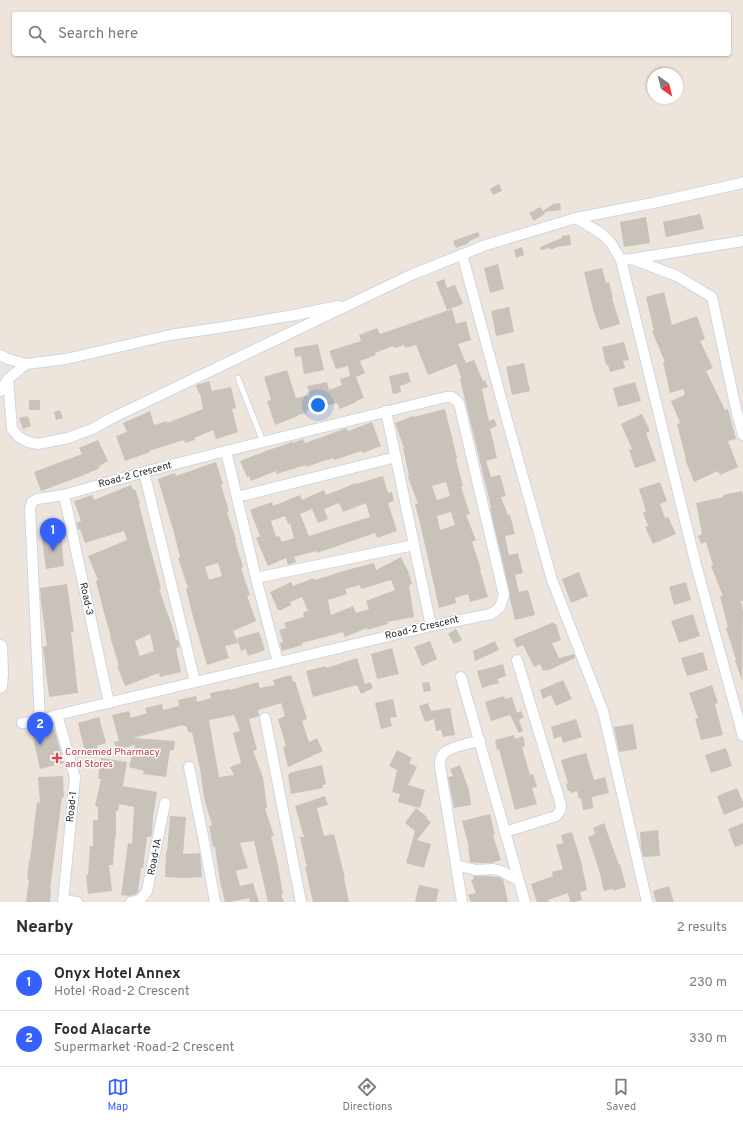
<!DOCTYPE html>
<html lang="en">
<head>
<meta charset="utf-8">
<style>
  body { margin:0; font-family:Overpass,sans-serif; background:#f7f7f7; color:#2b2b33 }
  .compass { position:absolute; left:647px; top:68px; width:36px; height:36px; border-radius:50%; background:#fff; box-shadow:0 1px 3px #0004; rotate:145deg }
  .you { position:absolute; left:318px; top:405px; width:14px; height:14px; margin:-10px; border:3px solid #fff; border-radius:50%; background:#1a73e8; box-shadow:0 0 0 6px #1a73e833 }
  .badge { display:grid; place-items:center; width:26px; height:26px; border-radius:50%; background:#3661ff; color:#fff; font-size:13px; font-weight:700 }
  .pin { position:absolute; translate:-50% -33px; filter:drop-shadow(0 1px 2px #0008) }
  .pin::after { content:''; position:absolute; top:21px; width:14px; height:12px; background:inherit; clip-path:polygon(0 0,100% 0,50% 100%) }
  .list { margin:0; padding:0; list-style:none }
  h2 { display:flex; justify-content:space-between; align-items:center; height:52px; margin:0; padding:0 16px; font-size:17px }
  h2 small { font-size:13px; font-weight:400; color:#7c7c81 }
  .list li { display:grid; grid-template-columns:26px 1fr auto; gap:12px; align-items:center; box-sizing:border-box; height:56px; padding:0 16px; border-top:1px solid #e1e1e2 }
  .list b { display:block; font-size:15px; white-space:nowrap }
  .list p { margin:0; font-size:13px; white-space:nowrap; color:#7c7c81 }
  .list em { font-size:13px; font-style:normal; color:#7c7c81 }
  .icon { flex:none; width:22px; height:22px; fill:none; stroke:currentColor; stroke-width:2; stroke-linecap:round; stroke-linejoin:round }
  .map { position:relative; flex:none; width:743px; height:902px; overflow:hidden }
  .search { position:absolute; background:#fff; box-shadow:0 1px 3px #0004; left:12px; right:12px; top:12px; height:44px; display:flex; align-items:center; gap:10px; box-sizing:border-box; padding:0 14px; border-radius:4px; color:#7c7c81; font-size:15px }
  .sheet { height:164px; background:#fff }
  nav { display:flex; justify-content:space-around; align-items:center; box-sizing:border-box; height:56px; border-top:1px solid #e1e1e2; background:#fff; font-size:11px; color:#7c7c81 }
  nav a { display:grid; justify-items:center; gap:2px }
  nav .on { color:#3661ff }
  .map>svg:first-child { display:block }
  .building { fill:#c8c2bb; fill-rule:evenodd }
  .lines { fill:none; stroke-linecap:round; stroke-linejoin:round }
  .lane-casing { stroke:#d0d4e3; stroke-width:7 }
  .street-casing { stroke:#d0d4e3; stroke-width:12 }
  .secondary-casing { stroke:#d0d4e3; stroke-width:16 }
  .lane { stroke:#fff; stroke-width:5 }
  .street { stroke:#fff; stroke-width:10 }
  .secondary { stroke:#fff; stroke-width:14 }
  .health-dot { fill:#e0444e; stroke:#fff; stroke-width:1.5 }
  .labels { text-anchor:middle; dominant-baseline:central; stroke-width:3; stroke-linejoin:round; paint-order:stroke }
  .street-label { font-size:10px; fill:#2a2a2a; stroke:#fff }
  .health-label { font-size:10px; fill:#be3a42; stroke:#fff; text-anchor:start }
</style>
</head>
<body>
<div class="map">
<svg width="743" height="902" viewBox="0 0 743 902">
  <rect width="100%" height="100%" fill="#ede5db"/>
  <g class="building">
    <path d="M 499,184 L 502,191 L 493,195 L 490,189 Z"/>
    <path d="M 560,203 L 561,210 L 544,212 L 545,214 L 534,221 L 529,213 L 540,207 L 543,211 L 553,204 Z"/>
    <path d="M 700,214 L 704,229 L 666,237 L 663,222 Z"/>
    <path d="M 646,217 L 650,243 L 624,247 L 620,222 Z"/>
    <path d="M 478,232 L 480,236 L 468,242 L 469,243 L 456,248 L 453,241 Z"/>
    <path d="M 570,235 L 571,245 L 557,247 L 551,250 L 550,248 L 541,250 L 540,247 L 562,238 L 561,236 Z"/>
    <path d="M 522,247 L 524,255 L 516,258 L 514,250 Z"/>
    <path d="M 498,264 L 504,289 L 490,293 L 484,268 Z"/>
    <path d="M 602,268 L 606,283 L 609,282 L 613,298 L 612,298 L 620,324 L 600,330 L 594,313 L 584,272 Z"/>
    <path d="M 444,279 L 447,288 L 455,285 L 463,304 L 447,310 L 436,282 Z"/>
    <path d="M 664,292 L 672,325 L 697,316 L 705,339 L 700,341 L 713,368 L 706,371 L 725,410 L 728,409 L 736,439 L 728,441 L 738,467 L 720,475 L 718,471 L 694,482 L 685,459 L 686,459 L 677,424 L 680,423 L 671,401 L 685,395 L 683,389 L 670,393 L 663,362 L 665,362 L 652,331 L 654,331 L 646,297 Z"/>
    <path d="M 509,307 L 514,332 L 496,336 L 491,311 Z"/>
    <path d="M 452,309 L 456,324 L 466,321 L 471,340 L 458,344 L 466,363 L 474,360 L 483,381 L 485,380 L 488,387 L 482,389 L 489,421 L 494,419 L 497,426 L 490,429 L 497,458 L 486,461 L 491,477 L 500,475 L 506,496 L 501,497 L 508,515 L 510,515 L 515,534 L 505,536 L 509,555 L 518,553 L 523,573 L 515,575 L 519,592 L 528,590 L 535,615 L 515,620 L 510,599 L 510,594 L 490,508 L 491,507 L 460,379 L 462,379 L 456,364 L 428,375 L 416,345 L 405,348 L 404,345 L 394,348 L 393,346 L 375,353 L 376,355 L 360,361 L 365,373 L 356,377 L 364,398 L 356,401 L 356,402 L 340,409 L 337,403 L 306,411 L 307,413 L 298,415 L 298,416 L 275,425 L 267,401 L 271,400 L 264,377 L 287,370 L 296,398 L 310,395 L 307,386 L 327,382 L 329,390 L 342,385 L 340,379 L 350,376 L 348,366 L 336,369 L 329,351 L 361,341 L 359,335 L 377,328 L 380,334 Z"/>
    <path d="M 624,342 L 629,360 L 623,361 L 625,368 L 610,372 L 608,365 L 606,365 L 602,347 Z"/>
    <path d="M 318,344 L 324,370 L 304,374 L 301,356 L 295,357 L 294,348 Z"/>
    <path d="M 524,363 L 530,391 L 512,395 L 506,367 Z"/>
    <path d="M 408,372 L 411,382 L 400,386 L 401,392 L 393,394 L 389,376 Z"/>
    <path d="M 209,381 L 212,391 L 231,387 L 236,408 L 232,409 L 238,432 L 216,439 L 213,430 L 194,438 L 195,440 L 185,443 L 184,440 L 149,451 L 150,452 L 125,461 L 116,436 L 127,432 L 123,423 L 150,411 L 154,425 L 167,421 L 167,423 L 203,409 L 200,393 L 199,394 L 196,385 Z"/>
    <path d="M 635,382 L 641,401 L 618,407 L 613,388 Z"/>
    <rect x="29" y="400" width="11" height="10"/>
    <path d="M 445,409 L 457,458 L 456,459 L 463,486 L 461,487 L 470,514 L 466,515 L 476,540 L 472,542 L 481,569 L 480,570 L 488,597 L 470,602 L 468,594 L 455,598 L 456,603 L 439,608 L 420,523 L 415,504 L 418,504 L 408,477 L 409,476 L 403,448 L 404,448 L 395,423 L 413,416 L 413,417 ZM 446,482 L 450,496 L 437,500 L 432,486 ZM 451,512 L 455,525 L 440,530 L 437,516 Z"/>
    <path d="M 60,410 L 63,418 L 56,420 L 54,412 Z"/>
    <path d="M 642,414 L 650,431 L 646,433 L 656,461 L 635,468 L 629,450 L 632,449 L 621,424 Z"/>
    <path d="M 28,416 L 31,426 L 23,429 L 19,418 Z"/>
    <path d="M 372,422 L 381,446 L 363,453 L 362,451 L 334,460 L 333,458 L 306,467 L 305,465 L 277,474 L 276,471 L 251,481 L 249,476 L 247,477 L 240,461 L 266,451 L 292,442 L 293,443 L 303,439 L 305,443 L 347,428 L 348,431 Z"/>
    <path d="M 98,440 L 108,461 L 99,466 L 100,468 L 84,475 L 41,491 L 34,472 L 82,454 L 79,448 Z"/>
    <path d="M 216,462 L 223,484 L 221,485 L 229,511 L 227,512 L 236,540 L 235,540 L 243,567 L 241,568 L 250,595 L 247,596 L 256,621 L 233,631 L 238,643 L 225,646 L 229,658 L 207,665 L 193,617 L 186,589 L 188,588 L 178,558 L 180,557 L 174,533 L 158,479 L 175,473 L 176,476 ZM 218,563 L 222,576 L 209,580 L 205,567 Z"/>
    <path d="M 383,476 L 388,493 L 392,492 L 394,501 L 388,503 L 397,531 L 377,538 L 375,533 L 317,553 L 316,551 L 294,557 L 296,562 L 288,565 L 286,558 L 268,566 L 256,538 L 260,536 L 250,510 L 272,502 L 273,506 L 300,495 L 302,500 L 324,490 L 326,495 L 356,483 L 356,484 ZM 339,503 L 343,512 L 366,503 L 370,517 L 309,536 L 300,514 L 312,509 L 318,523 L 328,519 L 324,509 ZM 285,516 L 288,524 L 290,523 L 294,538 L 282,542 L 279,536 L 276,537 L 271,521 Z"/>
    <path d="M 660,482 L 667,501 L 660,504 L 665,518 L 668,517 L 676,534 L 653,544 L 645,527 L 648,526 L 643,513 L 646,511 L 639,489 Z"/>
    <path d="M 131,485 L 133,490 L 135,489 L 140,504 L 139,504 L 148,540 L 161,588 L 159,589 L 171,623 L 176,640 L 178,640 L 180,647 L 176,648 L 181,672 L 160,677 L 159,673 L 125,686 L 117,666 L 119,665 L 110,637 L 111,637 L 103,609 L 96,581 L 98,580 L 88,556 L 127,540 L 124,531 L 85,543 L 80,529 L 78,530 L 77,523 L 81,521 L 74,501 L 92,495 L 94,500 ZM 150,634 L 154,651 L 140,656 L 135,641 Z"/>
    <path d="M 742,491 L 743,496 L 743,601 L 741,601 L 743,611 L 742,680 L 735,661 L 736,660 L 726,628 L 728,627 L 720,596 L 723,596 L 711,566 L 713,565 L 706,542 L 701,544 L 698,536 L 702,534 L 696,503 L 723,497 L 723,495 Z"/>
    <path d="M 58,529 L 59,535 L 61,535 L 64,566 L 46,569 L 41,531 Z"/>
    <path d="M 401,557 L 408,571 L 412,584 L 409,585 L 414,617 L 387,622 L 388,624 L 367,630 L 367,628 L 345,637 L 343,632 L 302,643 L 302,645 L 282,651 L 280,643 L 283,642 L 279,630 L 286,628 L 284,623 L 304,617 L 303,612 L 308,611 L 302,597 L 290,602 L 291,605 L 281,610 L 278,610 L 270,592 L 291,582 L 293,586 L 314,578 L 315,580 L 347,570 L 374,563 L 376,570 ZM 391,580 L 395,590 L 366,601 L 369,609 L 356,613 L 353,606 L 331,615 L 328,600 L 347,594 L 345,589 L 360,585 L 361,589 Z"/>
    <path d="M 579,572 L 588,596 L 571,603 L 562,579 Z"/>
    <path d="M 686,582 L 691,600 L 674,605 L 669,587 Z"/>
    <path d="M 67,584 L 74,632 L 71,632 L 78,693 L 49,697 L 43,647 L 47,646 L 41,602 L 40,588 Z"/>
    <path d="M 693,614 L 700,636 L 679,643 L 671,621 Z"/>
    <path d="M 554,622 L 554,624 L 556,624 L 561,640 L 552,643 L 559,658 L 574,654 L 575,658 L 547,671 L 547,670 L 543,671 L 540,664 L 534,667 L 523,645 L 517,648 L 513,639 Z"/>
    <path d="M 456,629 L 462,640 L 454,644 L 448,634 Z"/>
    <path d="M 259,632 L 265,650 L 248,656 L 246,649 L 241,651 L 237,638 Z"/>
    <path d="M 430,641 L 437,659 L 422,666 L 414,647 Z"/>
    <path d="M 495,641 L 499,650 L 475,661 L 473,651 Z"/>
    <path d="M 392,648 L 399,674 L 377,679 L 371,654 Z"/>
    <path d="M 703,652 L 708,670 L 687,676 L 681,658 Z"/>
    <path d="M 357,658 L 365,684 L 370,682 L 373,688 L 361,694 L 357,685 L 313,697 L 306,671 L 326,666 L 327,668 Z"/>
    <path d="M 503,664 L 506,676 L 497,679 L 499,683 L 482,688 L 477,671 Z"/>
    <path d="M 291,675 L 293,682 L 295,681 L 307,719 L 302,721 L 309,742 L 317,738 L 323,751 L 288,767 L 283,747 L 286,746 L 278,719 L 285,716 L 281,703 L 258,710 L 259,716 L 249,719 L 257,750 L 253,751 L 263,777 L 267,808 L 265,808 L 274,836 L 271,836 L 278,865 L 283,894 L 281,895 L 284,902 L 268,902 L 254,841 L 240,843 L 248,868 L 236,871 L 240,886 L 253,883 L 259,902 L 250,902 L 249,898 L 230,902 L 225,902 L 220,882 L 215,847 L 213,847 L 209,826 L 212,825 L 204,798 L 200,769 L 192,732 L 189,733 L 186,726 L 183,726 L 183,725 L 133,738 L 175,741 L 174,750 L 170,750 L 166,777 L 143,774 L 144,771 L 129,767 L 135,745 L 116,750 L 114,742 L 119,741 L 112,715 L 129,711 L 131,718 L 147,713 L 145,708 L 162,704 L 163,710 L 179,706 L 178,700 L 196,696 L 197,702 L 211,698 L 210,693 L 230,689 L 230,690 L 258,682 L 260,688 L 275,685 L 273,680 ZM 234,715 L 240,731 L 233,733 L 241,763 L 230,767 L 234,775 L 219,777 L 209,720 Z"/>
    <path d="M 563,680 L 572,699 L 556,706 L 551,695 L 543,699 L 540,690 Z"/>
    <path d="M 429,682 L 431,691 L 424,692 L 422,683 Z"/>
    <path d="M 712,685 L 718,703 L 715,704 L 723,735 L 701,740 L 695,719 L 698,718 L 689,693 Z"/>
    <path d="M 504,696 L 505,699 L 512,697 L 517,713 L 521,711 L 524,717 L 519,720 L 523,731 L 519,733 L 510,715 L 491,721 L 485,702 Z"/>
    <path d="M 393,699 L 397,717 L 390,718 L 392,726 L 381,729 L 375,703 Z"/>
    <path d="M 428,703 L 431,711 L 450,708 L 455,735 L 443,737 L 441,730 L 436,731 L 434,719 L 425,722 L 419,706 Z"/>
    <path d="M 99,717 L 106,743 L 97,746 L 99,753 L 86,756 L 78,723 Z"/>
    <path d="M 576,719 L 582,737 L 563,743 L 561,736 L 554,739 L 551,727 Z"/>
    <path d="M 633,724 L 637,749 L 619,752 L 614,727 Z"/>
    <path d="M 54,729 L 64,763 L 40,769 L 32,733 Z"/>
    <path d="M 514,735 L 515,739 L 523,736 L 525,746 L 522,747 L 530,775 L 533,774 L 537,787 L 532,788 L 537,804 L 515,810 L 499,749 L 497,750 L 495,740 Z"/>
    <path d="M 726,748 L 732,766 L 711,773 L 705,755 Z"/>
    <path d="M 397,750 L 412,758 L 409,763 L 417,767 L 408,785 L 425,790 L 420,808 L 398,802 L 400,794 L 392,792 L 397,770 L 389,766 Z"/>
    <path d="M 586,753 L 594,780 L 605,777 L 609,793 L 592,797 L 593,808 L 583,810 L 581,798 L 579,798 L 577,791 L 571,793 L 570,791 L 568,791 L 566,784 L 568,783 L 561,760 Z"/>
    <path d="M 101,758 L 127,762 L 123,786 L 157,792 L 153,817 L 152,833 L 151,837 L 147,837 L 143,868 L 141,868 L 138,892 L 136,894 L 129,896 L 121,895 L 128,843 L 132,844 L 134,807 L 119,804 L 118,811 L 116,811 L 116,837 L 115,837 L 113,865 L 109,865 L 112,891 L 88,894 L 86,875 L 88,875 L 90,846 L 93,846 L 93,820 L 98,820 L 98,807 L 95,806 L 101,779 L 98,779 Z"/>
    <path d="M 322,765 L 326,784 L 322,785 L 323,788 L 291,794 L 288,775 L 290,774 L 289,773 Z"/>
    <path d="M 460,765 L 469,790 L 471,805 L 454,808 L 448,777 L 453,776 L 450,769 Z"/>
    <path d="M 63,776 L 64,797 L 62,797 L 50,890 L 51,890 L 50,902 L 26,902 L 29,880 L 27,879 L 29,860 L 30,860 L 37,802 L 40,803 L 38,777 Z"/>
    <path d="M 737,788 L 743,802 L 743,807 L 724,815 L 717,796 Z"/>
    <path d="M 325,796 L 328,805 L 317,808 L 324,836 L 334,834 L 345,878 L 344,878 L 349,902 L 313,902 L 305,867 L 307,867 L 300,837 L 304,837 L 295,806 Z"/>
    <path d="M 416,808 L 427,817 L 426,818 L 431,822 L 417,840 L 431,844 L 424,868 L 406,863 L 415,831 L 405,823 Z"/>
    <path d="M 490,814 L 495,835 L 493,835 L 501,860 L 491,863 L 477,863 L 470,862 L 468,847 L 469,847 L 462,821 Z"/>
    <path d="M 170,816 L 186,817 L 183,854 L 200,853 L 202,877 L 185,878 L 165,877 L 166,852 L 167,852 Z"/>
    <path d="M 604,823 L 619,865 L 620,864 L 626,887 L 613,891 L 613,889 L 604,891 L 599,870 L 588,837 L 595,834 L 593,828 Z"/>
    <path d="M 743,823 L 743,844 L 735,847 L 728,829 Z"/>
    <path d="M 658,830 L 660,856 L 643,857 L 641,847 L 640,832 Z"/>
    <path d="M 572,832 L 581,861 L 587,890 L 580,892 L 582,900 L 574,902 L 570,902 L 568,893 L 548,900 L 549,902 L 537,902 L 531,884 L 553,876 L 552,872 L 563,869 L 556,845 L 563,843 L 561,835 Z"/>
    <path d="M 473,876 L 492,876 L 493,877 L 499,877 L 503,879 L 508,902 L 471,902 L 468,895 L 476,893 L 471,880 L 474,879 Z"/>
    <path d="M 419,885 L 439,889 L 436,902 L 415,902 Z"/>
    <path d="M 669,886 L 674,902 L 656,902 L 653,891 Z"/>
  </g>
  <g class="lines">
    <g class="lane-casing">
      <path id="lane" d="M 238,378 L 263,442"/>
    </g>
    <g class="street-casing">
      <g id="street">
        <path d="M 576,218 L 602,234 L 611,243 L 621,260 L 632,259 L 677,276 L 712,297 L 736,409 L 743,435"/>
        <path d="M 462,254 L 507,420 L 552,580 L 603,711 L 647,902"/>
        <path d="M 632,259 L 743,241"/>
        <path d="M 621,260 L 696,565 L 743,736"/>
        <path d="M 0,355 L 8,359 L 26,364"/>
        <path d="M 8,379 L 12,429 L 19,437 L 28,442 L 38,444 L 68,438 L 92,429 L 112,418 L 411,275 L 486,245 L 576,218 L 653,203 L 742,183 L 743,182"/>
        <path d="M 0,391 L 8,379 L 26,364 L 66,359 L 170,335 L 224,327 L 295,315 L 338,306"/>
        <path d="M 386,411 L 431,626"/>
        <path d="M 226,451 L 256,578 L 278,662"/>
        <path d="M 144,472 L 195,682"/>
        <path d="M 64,495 L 109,703"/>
        <path d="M 237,497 L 396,457"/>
        <path d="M 256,578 L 414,545"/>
        <path d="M 461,677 L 525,902"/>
        <path d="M 57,715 L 75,777 L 63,902"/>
        <path d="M 265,718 L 301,902"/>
        <path d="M 22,723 L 40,721 L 57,715 L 431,626 L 491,614 L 500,607 L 504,595 L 459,403 L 452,397 L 446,397 L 226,451 L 144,472 L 64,495 L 37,499 L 32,502 L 30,508 L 40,721"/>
        <path d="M 189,767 L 204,841 L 215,902"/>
        <path d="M 505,832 L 556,816 L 560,811 L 561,805 L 517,660"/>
        <path d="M 456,865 L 476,870 L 493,869 L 501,871 L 518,880"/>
        <path d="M 63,900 L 77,902"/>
        <path d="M 131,902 C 139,901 143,898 147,891 L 165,803"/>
        <path d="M 462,902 L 440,766 C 440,762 440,757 443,754 C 449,747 470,743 480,741"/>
      </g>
    </g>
    <g class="secondary-casing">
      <path id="secondary" d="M 0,647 L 1,673 L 0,686"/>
    </g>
    <use href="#lane" class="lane"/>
    <use href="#street" class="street"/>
    <use href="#secondary" class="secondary"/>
  </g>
  <path class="health-dot" d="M55 752h4v4h4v4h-4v4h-4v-4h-4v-4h4z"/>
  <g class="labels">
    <g class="street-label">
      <text transform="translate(135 475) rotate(-15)">Road-2 Crescent</text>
      <text transform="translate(86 599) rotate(78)">Road-3</text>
      <text transform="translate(422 628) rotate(-13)">Road-2 Crescent</text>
      <text transform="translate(72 807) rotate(-84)">Road-1</text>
      <text transform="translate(155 857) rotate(-79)">Road-1A</text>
    </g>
    <g class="health-label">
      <text x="65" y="752">Cornemed Pharmacy<tspan x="65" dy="12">and Stores</tspan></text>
    </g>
  </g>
</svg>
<svg class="compass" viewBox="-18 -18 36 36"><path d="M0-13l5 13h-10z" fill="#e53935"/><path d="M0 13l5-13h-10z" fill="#7c7c81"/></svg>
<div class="you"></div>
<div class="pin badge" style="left:53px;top:551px">1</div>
<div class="pin badge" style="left:40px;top:745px">2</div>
<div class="search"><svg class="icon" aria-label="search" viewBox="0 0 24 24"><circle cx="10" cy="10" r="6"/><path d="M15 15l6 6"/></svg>Search here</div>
</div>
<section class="sheet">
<h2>Nearby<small>2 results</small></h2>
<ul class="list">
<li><span class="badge">1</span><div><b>Onyx Hotel Annex</b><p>Hotel · Road-2 Crescent</p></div><em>230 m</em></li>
<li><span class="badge">2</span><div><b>Food Alacarte</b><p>Supermarket · Road-2 Crescent</p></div><em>330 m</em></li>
</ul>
</section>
<nav>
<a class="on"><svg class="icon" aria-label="map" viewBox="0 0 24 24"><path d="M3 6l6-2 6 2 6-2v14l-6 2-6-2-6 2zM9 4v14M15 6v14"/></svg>Map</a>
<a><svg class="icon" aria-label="directions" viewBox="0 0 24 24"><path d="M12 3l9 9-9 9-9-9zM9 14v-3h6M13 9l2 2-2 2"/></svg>Directions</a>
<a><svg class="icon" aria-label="saved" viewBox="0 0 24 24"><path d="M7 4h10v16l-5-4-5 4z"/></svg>Saved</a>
</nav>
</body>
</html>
